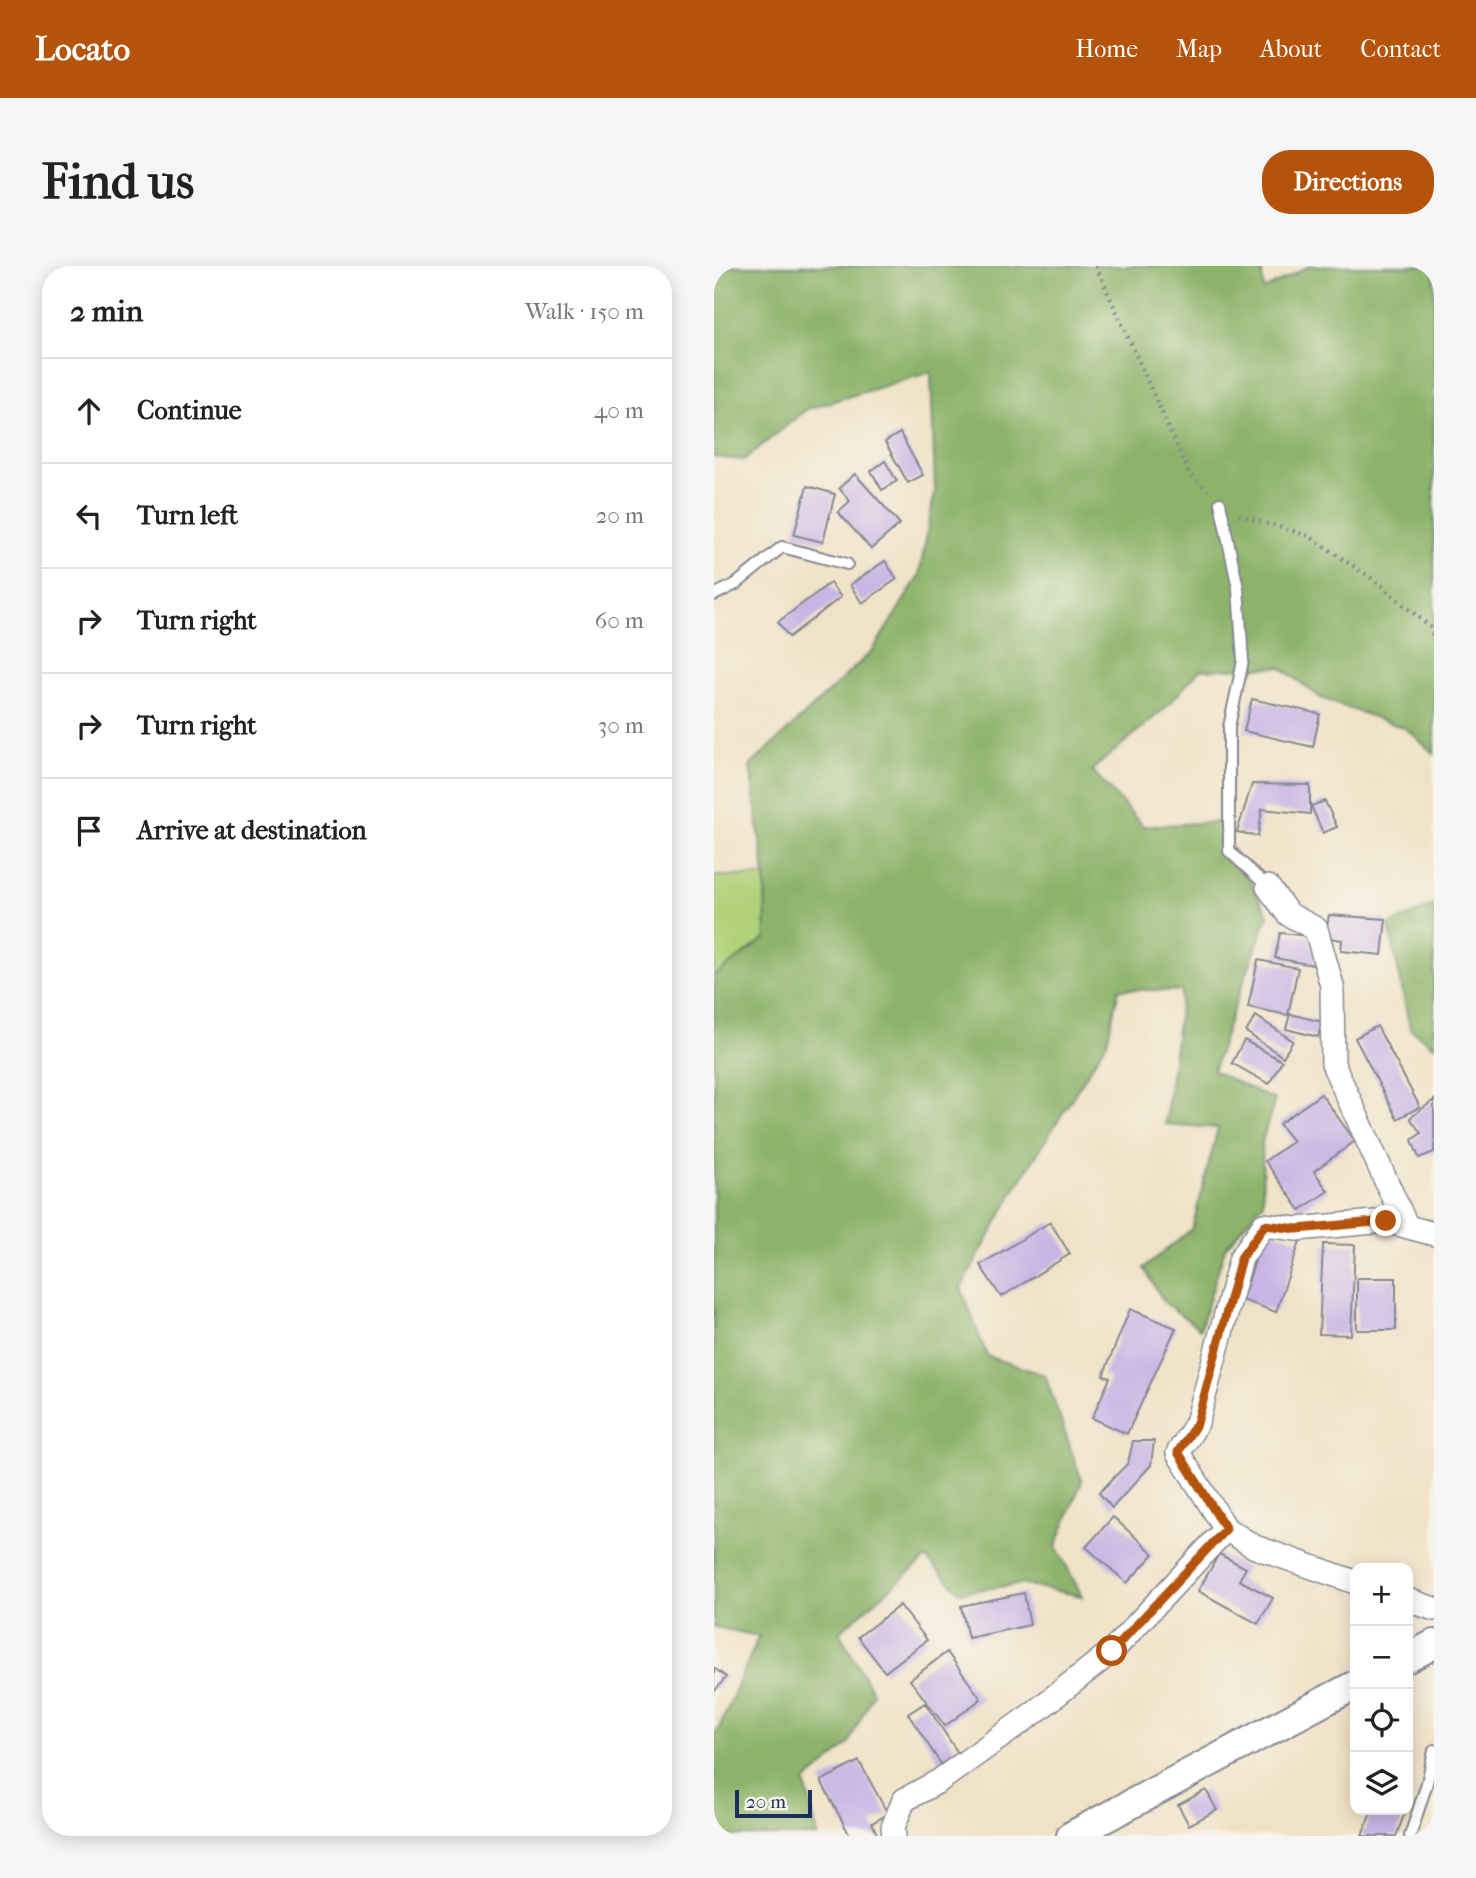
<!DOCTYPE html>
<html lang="en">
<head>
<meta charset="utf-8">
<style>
  body { margin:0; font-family:"IM FELL French Canon",serif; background:#f6f6f6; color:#222 }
  .controls { position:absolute; right:21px; bottom:21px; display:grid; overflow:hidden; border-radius:14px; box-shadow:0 4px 18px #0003 }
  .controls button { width:63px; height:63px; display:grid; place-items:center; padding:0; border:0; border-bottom:2px solid #e0e0e0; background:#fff; color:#222; font:35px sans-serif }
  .scale { position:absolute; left:21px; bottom:18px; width:77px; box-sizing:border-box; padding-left:7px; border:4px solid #1b2f5e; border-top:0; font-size:19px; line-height:24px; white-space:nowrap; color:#1b2f5e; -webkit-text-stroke:5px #f7f3e8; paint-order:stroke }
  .stop { position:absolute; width:21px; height:21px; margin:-16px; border:5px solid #b45309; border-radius:50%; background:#fff }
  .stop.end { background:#b45309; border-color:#fff; box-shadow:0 2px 7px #0008 }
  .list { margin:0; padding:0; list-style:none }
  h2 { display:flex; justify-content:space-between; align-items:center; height:91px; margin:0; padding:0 28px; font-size:30px }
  h2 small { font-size:23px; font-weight:400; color:#767676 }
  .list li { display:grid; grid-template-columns:46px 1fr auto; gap:21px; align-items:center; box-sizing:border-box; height:105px; padding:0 28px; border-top:2px solid #e0e0e0 }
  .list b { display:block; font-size:26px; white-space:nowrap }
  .list em { font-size:23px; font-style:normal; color:#767676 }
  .icon { flex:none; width:38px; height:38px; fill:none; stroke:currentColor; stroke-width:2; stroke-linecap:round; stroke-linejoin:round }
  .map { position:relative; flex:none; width:720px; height:1570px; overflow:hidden; border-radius:28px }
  header { display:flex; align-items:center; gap:42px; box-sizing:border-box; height:98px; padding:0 35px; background:#b45309; color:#fff }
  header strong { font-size:33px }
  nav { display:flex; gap:38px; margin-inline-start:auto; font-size:24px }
  .intro { display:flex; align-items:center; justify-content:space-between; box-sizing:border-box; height:168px; padding:0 42px }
  h1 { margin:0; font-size:49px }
  .button { padding:18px 32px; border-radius:28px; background:#b45309; color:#fff; font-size:24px; font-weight:700 }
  main { display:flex; gap:42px; padding:0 42px }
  aside { flex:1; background:#fff; border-radius:28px; box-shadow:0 4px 18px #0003 }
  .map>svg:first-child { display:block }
  .green { fill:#b1d179; stroke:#66806c; stroke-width:2 }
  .forest { fill:#8cb369; stroke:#547164; stroke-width:2 }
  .building { fill:#c8b5e5 }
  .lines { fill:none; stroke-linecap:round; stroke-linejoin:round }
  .service-casing { stroke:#868892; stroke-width:14 }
  .minor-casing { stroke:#868892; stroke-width:26 }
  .tertiary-casing { stroke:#868892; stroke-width:32 }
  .path { stroke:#868892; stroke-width:4.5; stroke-dasharray:2 5; stroke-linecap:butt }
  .service { stroke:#fff; stroke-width:10 }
  .minor { stroke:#fff; stroke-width:23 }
  .tertiary { stroke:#fff; stroke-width:28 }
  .route { stroke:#b45309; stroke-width:9 }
</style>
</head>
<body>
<header>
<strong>Locato</strong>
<nav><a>Home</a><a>Map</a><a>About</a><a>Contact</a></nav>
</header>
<div class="intro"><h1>Find us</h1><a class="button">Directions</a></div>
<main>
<aside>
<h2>2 min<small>Walk · 150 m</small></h2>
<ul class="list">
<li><svg class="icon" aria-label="ahead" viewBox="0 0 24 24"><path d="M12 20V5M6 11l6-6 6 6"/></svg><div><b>Continue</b></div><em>40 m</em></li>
<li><svg class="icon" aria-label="left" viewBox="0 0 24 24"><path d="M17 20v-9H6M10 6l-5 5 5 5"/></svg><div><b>Turn left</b></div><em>20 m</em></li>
<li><svg class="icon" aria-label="right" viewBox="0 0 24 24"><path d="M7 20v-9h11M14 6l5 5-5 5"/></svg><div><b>Turn right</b></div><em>60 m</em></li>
<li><svg class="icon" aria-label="right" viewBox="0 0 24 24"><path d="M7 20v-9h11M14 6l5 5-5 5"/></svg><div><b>Turn right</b></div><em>30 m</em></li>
<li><svg class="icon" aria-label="arrive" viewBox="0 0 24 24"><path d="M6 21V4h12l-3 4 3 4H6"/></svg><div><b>Arrive at destination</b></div></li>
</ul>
</aside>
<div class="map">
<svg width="720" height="1570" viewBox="0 0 720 1570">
  <rect width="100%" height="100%" fill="#f7f3e8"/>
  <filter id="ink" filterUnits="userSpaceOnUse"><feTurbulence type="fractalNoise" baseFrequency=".0143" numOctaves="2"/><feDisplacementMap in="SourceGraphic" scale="14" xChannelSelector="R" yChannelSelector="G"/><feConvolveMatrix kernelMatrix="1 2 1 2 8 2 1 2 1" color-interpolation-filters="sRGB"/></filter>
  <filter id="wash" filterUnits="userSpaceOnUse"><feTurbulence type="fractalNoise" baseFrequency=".00686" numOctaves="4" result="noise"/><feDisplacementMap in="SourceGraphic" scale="28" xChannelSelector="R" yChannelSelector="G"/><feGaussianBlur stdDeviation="1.57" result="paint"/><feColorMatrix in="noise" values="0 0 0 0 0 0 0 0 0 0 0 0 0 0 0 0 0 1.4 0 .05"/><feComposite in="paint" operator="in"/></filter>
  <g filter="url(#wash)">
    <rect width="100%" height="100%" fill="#f0e2c6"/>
    <path class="green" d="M 0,610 L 51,610 L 52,672 L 0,710 Z"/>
    <g class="forest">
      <path d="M 0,0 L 547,0 L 550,24 L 595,0 L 720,0 L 720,488 L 693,463 L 607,432 L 566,401 L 486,404 L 451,442 L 378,504 L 429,560 L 504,556 L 554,649 L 517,750 L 499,805 L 561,834 L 548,875 L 549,937 L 511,982 L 486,1063 L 450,1036 L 430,1002 L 478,963 L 504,862 L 451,858 L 468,725 L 405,723 L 393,776 L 300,925 L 247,1022 L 273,1090 L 331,1109 L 368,1215 L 342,1280 L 368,1330 L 309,1318 L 246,1326 L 212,1292 L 125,1366 L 159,1427 L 134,1479 L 91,1516 L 104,1570 L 0,1570 L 0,1468 L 6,1460 L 45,1370 L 0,1361 L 0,710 L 52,672 L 51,610 L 36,500 L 159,384 L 205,310 L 221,225 L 217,106 L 93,143 L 30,194 L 0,191 Z"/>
      <path d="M 720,639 L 720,780 L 696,763 L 675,659 Z"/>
    </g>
    <g id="blocks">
      <g class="building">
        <path d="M 186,167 L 209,209 L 194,217 L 171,176 Z"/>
        <path d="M 171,195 L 183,215 L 168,224 L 157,205 Z"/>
        <path d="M 141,208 L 186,258 L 157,283 L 124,246 L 136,235 L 125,222 Z"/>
        <path d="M 93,220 L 121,228 L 109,276 L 80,269 Z"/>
        <path d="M 171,295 L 183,313 L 148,337 L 136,319 Z"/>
        <path d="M 116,317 L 127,331 L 75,371 L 64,356 Z"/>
        <path d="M 538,433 L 606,448 L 599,481 L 530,465 Z"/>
        <path d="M 538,518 L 596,519 L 596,548 L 548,543 L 544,570 L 523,566 Z"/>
        <path d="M 611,535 L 623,561 L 609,567 L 597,540 Z"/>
        <path d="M 615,649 L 672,653 L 668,689 L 627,685 L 628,674 L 611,671 Z"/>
        <path d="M 566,667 L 595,670 L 604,700 L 561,692 Z"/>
        <path d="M 544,694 L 584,702 L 574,749 L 534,741 Z"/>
        <path d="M 576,748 L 608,756 L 604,771 L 572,763 Z"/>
        <path d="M 542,750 L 579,775 L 569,791 L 532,766 Z"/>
        <path d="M 663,760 L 706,841 L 683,853 L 641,772 Z"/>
        <path d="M 530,774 L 568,795 L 555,818 L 518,797 Z"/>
        <path d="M 607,828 L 641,875 L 600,905 L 614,925 L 586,944 L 551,895 L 579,875 L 565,858 Z"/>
        <path d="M 720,834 L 720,886 L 705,892 L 698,874 L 707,867 L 696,852 Z"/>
        <path d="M 336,956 L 356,988 L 287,1031 L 266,999 Z"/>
        <path d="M 552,963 L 586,975 L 562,1046 L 528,1034 Z"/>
        <path d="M 609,978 L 641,979 L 637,1069 L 605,1068 Z"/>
        <rect x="643" y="1012" width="39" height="52"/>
        <path d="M 416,1043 L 462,1062 L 413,1168 L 378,1152 L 396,1112 L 389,1110 Z"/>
        <path d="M 419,1175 L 440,1175 L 437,1199 L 398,1242 L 385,1227 L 414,1197 Z"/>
        <path d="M 399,1251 L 440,1288 L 413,1317 L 372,1281 Z"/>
        <path d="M 505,1288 L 532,1302 L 525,1314 L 559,1332 L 544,1358 L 484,1325 Z"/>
        <path d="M 310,1327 L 316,1359 L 254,1372 L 247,1340 Z"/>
        <path d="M 186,1339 L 213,1374 L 171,1406 L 144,1371 Z"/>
        <path d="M 233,1386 L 267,1433 L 231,1460 L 196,1414 Z"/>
        <path d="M 0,1402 L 12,1411 L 0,1426 Z"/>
        <path d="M 211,1437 L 244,1487 L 227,1498 L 194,1448 Z"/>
        <path d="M 145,1495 L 174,1548 L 158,1557 L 164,1570 L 136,1570 L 107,1515 Z"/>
        <path d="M 492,1524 L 503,1544 L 475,1559 L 464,1539 Z"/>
        <path d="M 658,1544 L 692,1544 L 682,1570 L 648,1570 Z"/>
      </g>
    </g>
  </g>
  <g filter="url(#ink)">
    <use href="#blocks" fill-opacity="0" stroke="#868892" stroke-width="2"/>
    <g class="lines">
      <g class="service-casing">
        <g id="service">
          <path d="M 506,237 L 524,322 L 529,395 L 515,461 L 515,585 L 554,621"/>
          <path d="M 0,329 L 22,318 L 68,281 L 133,298"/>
          <path d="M 696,1570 L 713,1517 L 720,1484"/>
        </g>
      </g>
      <g class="minor-casing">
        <g id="minor">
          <path d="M 554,621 L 574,648 L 602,663 L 618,720 L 619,798 L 692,959"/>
          <path d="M 641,1316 L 541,1281 L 512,1263 L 464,1187 L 483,1157 L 527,992 L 550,959 L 583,963 L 672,955 L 720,968"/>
          <path d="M 694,1334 L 720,1343"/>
          <path d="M 180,1570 L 179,1561 L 190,1534 L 225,1515 L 321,1446 L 398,1385 L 512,1263"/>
        </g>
      </g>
      <g class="tertiary-casing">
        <g id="tertiary">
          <path d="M 694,1392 L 720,1378"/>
          <path d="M 357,1570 L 641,1419"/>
        </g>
      </g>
      <g class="path">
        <path d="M 382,0 L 475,207 L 494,225"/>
        <path d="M 525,249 L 595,270 L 663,316 L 716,361 L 720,373"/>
      </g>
      <use href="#service" class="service"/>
      <use href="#minor" class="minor"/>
      <use href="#tertiary" class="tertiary"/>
    </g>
  </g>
  <g class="lines" filter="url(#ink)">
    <path class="route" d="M 398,1385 L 512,1263 L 464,1186 L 483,1157 L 527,992 L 551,959 L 583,963 L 672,955"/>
  </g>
</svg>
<div class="controls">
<button>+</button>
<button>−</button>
<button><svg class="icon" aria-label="locate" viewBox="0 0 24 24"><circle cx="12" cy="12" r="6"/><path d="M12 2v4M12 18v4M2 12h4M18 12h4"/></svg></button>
<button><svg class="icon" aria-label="layers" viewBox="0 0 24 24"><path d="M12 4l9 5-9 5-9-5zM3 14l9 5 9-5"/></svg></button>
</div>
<div class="scale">20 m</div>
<div class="stop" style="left:398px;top:1385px"></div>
<div class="stop end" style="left:672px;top:955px"></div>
</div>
</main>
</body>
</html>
